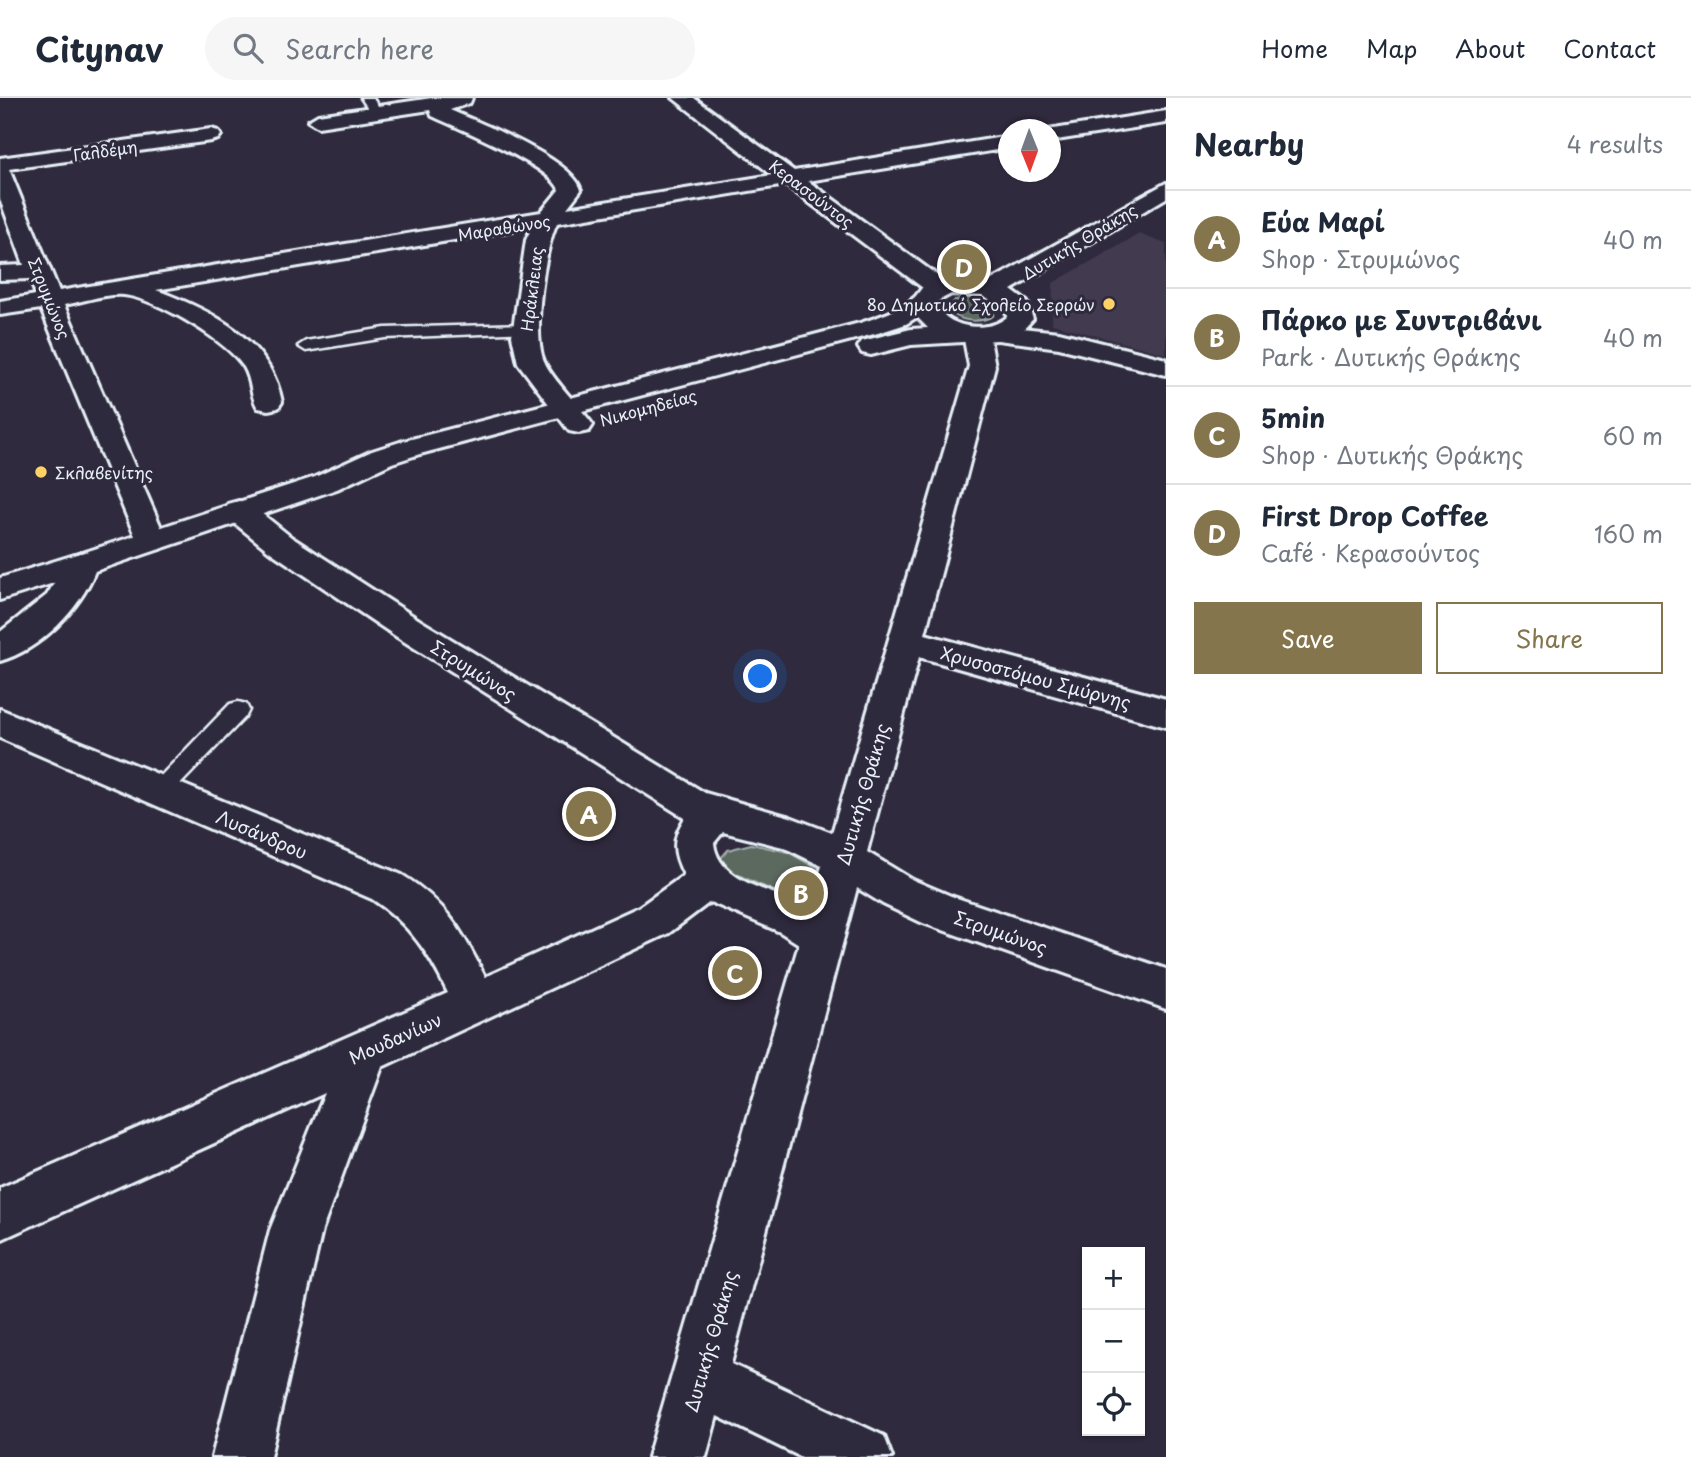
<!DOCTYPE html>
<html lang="en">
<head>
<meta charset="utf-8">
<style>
  body { margin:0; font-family:"Playpen Sans",sans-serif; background:#f6f6f7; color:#1f2937 }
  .controls { position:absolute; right:21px; bottom:21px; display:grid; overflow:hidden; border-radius:0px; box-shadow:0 2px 5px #0004 }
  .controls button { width:63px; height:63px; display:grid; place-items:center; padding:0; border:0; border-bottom:2px solid #e0e1e3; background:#fff; color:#1f2937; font:35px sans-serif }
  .compass { position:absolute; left:998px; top:21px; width:63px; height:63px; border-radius:50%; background:#fff; box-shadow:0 2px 5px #0004; rotate:179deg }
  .you { position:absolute; left:761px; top:579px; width:24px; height:24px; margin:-18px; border:5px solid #fff; border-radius:50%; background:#1a73e8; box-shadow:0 0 0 10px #1a73e833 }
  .badge { display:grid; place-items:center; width:46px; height:46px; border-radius:50%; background:#84754c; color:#fff; font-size:23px; font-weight:700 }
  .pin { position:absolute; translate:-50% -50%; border:4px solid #fff; box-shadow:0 2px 7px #0006 }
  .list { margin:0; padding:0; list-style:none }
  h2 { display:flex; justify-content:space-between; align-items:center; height:91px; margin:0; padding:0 28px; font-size:30px }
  h2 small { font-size:23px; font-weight:400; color:#747a83 }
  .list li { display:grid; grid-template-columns:46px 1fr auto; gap:21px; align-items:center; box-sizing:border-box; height:98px; padding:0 28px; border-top:2px solid #e0e1e3 }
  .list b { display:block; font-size:26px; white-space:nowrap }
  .list p { margin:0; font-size:23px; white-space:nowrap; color:#747a83 }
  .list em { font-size:23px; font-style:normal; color:#747a83 }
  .actions { display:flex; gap:14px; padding:21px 28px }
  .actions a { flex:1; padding:16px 0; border:2px solid #84754c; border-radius:0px; text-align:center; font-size:24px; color:#84754c }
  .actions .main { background:#84754c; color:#fff }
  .icon { flex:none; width:38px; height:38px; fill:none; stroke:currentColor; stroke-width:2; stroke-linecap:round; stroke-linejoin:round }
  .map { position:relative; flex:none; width:1166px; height:1359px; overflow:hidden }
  header { display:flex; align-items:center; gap:42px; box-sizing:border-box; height:98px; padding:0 35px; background:#fff; border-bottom:2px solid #e0e1e3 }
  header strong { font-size:33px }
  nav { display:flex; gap:38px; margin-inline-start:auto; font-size:24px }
  .search { width:490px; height:63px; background:#f6f6f7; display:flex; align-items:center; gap:18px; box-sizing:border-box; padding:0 24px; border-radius:38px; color:#747a83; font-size:26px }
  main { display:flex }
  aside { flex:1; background:#fff }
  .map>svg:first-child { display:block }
  .built { fill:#423a50 }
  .green { fill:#5b695f; stroke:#a2adac; stroke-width:2 }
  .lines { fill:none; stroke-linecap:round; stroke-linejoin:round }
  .service-casing { stroke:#e8f1f8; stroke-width:5 }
  .minor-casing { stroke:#e8f1f8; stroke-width:6 }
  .tertiary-casing { stroke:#e8f1f8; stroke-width:6 }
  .service { fill:#2f2a3d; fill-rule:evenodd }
  .minor { fill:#2f2a3d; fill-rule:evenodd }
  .tertiary { fill:#2f2a3d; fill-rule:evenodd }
  .poi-dot { fill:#ffd166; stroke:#2f2a3d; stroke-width:2.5 }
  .labels { text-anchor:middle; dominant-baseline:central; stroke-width:6; stroke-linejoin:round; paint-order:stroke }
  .far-street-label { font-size:16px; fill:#e8f1f8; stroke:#2f2a3d }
  .far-poi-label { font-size:16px; fill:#e8f1f8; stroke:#2f2a3d; text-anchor:end }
  .street-label { font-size:18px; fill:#e8f1f8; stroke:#2f2a3d }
</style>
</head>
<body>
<header>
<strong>Citynav</strong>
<div class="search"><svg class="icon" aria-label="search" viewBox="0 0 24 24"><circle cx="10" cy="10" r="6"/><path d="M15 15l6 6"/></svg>Search here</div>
<nav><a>Home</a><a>Map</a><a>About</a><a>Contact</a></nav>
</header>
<main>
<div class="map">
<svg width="1166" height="1359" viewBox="0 0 1166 1359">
  <rect width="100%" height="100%" fill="#2f2a3d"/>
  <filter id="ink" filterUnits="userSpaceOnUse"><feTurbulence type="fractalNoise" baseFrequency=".0143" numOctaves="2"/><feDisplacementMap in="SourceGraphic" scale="14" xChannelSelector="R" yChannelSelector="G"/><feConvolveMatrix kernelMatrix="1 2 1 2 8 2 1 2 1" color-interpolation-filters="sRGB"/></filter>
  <g filter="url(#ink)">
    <path class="built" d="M 1139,136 L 1166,146 L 1166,256 L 1052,226 L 1053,185 Z"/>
    <g class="green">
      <path d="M 969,200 L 989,207 L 994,214 L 993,218 C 978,226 958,224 948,211 L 955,202 Z"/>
      <path d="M 751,746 L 788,754 L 828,777 L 818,813 L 725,771 L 721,760 L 728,752 Z"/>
    </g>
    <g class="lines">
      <g class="service-casing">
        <g id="service">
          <path d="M 361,0 L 373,0 L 382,14 L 380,16 L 372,16 Z"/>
          <path d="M 526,226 L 531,228 L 534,231 L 531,234 L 385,240 L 306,253 L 298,248 L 306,243 L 385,230 Z"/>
          <path d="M 238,604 L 246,606 L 249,612 L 246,618 L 168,699 L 160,702 L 152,699 L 149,693 L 152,687 L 230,606 Z"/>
        </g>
      </g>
      <g class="minor-casing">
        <g id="minor">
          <path d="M 432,0 L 472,0 L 470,5 L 450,12 C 480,25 573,61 581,92 L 567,110 L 772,77 L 673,0 L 694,0 L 794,73 L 1009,38 L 1009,50 L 808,83 L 949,186 L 952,191 L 949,196 L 940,198 L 931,196 L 786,87 L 557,125 C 544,151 532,236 544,263 C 552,282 580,308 593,327 L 589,333 L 579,335 L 569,333 L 518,265 L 512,238 L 526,142 L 532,129 L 156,192 C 211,212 270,241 282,304 L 278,310 L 268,312 L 258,310 C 250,298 252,282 244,269 C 226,242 157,201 124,197 C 106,195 82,204 64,207 L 167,443 L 162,450 L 151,453 L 140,450 L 41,211 L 0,217 L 0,203 L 36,197 L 30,181 L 0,182 L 0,168 L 24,167 L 0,101 L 0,60 L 211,31 L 218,33 L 221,37 L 218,41 L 211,43 L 9,71 L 59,193 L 541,114 L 559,92 C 553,69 456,29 432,18 L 430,12 L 318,29 L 308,23 L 318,17 Z"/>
          <path d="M 1166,13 L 1166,25 L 1050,43 L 1050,32 L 1048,32 Z"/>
          <path d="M 995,227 L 1059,234 L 1166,261 L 1166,277 L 1059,250 L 990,241 L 995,268 L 925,536 L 1166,601 L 1166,629 L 919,559 L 867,754 L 913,782 L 951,798 L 1166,871 L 1166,911 L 923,825 L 883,806 L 857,790 L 731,1266 L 884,1338 L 892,1359 L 801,1359 L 717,1318 L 706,1359 L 648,1359 L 799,846 L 780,834 L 710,804 L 669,835 L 382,969 L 322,1132 L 270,1359 L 212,1359 L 270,1132 L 325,995 L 0,1142 L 0,1090 L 448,895 C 429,855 410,826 372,801 L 0,640 L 0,611 L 402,777 C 446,804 462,833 485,879 L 639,809 L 684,777 C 673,755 671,741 685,720 L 397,539 L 269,453 L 228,420 L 224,413 L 228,406 L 239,403 L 250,406 L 291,439 L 421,523 L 705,695 L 790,719 L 832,735 L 969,268 L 963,236 L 967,231 C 977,228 985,230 995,227 ZM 723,734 L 783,749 L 822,768 L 810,808 C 779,795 718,786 714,745 Z"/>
          <path d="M 81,455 L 92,459 L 97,466 L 92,473 L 0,502 L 0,480 Z"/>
        </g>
      </g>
      <g class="tertiary-casing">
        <path id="tertiary" d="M 1166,85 L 1166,100 L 1011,192 L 1027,204 L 1033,221 L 1020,235 L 998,242 L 911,247 L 871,257 L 862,255 L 858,249 L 862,243 L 911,231 L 928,230 L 917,219 L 906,226 L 878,235 L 420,356 L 392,365 L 337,391 L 95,473 C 80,511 40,552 0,563 L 0,534 L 47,497 L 70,459 L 315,379 L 372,353 L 400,344 L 860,225 C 879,219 900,212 915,199 C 916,198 922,190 922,190 C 940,177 969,180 988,184 ZM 951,196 L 982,198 L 1006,211 L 1007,219 C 988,236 944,231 936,204 Z"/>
      </g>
      <use href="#service" class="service"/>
      <use href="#minor" class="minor"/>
      <use href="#tertiary" class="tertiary"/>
    </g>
  </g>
  <g class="poi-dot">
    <circle cx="1109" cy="206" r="7"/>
    <circle cx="41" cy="374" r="7"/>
  </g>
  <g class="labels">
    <g class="far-street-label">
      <text transform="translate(105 52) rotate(-8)">Γαλδέμη</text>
      <text transform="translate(812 95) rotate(37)">Κερασούντος</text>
      <text transform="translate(504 129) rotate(-9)">Μαραθώνος</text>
      <text transform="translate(1079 143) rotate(-31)">Δυτικής Θράκης</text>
      <text transform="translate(531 191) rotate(-83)">Ηράκλειας</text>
      <text transform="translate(50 200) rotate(68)">Στρυμώνος</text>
      <text transform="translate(648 309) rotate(-15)">Νικομηδείας</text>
    </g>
    <g class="far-poi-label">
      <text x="1095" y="206">8ο Δημοτικό Σχολείο Σερρών</text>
      <text x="55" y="374" text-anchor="start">Σκλαβενίτης</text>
    </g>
    <g class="street-label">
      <text transform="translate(474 572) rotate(32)">Στρυμώνος</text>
      <text transform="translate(1036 579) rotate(15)">Χρυσοστόμου Σμύρνης</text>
      <text transform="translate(862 696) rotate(-74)">Δυτικής Θράκης</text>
      <text transform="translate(262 736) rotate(23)">Λυσάνδρου</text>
      <text transform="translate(1001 834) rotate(19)">Στρυμώνος</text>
      <text transform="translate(395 940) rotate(-24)">Μουδανίων</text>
      <text transform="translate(710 1243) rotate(-74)">Δυτικής Θράκης</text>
    </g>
  </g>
</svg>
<div class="controls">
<button>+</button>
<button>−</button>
<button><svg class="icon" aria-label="locate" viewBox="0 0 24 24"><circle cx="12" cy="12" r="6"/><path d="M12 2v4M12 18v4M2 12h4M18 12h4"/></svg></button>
</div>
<svg class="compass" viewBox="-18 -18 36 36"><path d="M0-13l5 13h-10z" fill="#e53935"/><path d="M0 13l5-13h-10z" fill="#747a83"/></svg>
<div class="you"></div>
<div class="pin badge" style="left:589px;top:716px">A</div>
<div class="pin badge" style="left:801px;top:795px">B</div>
<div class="pin badge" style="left:735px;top:875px">C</div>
<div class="pin badge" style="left:964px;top:169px">D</div>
</div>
<aside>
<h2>Nearby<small>4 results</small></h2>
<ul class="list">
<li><span class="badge">A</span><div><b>Εύα Μαρί</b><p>Shop · Στρυμώνος</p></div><em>40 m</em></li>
<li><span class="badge">B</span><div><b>Πάρκο με Συντριβάνι</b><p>Park · Δυτικής Θράκης</p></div><em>40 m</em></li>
<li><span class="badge">C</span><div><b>5min</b><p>Shop · Δυτικής Θράκης</p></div><em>60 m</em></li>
<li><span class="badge">D</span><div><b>First Drop Coffee</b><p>Café · Κερασούντος</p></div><em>160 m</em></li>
</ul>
<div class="actions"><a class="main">Save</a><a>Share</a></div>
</aside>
</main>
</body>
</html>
